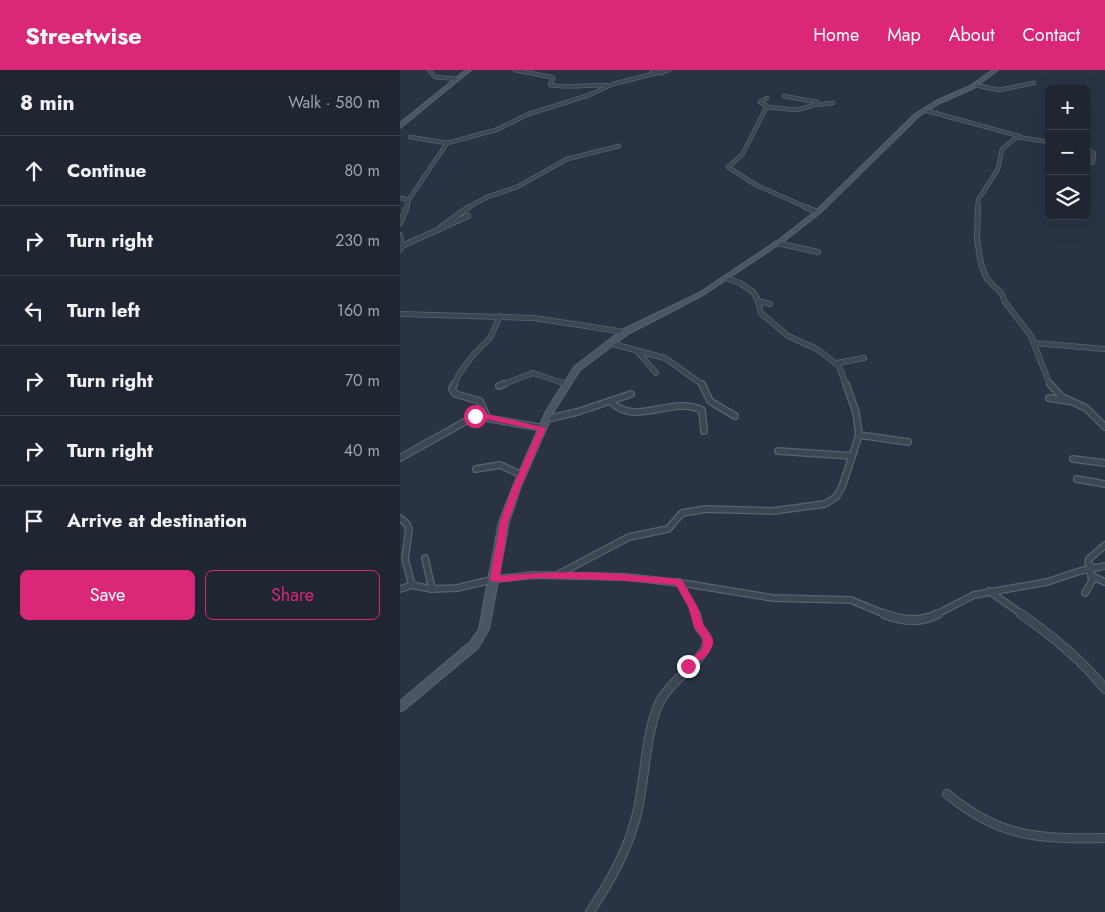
<!DOCTYPE html>
<html lang="en">
<head>
<meta charset="utf-8">
<style>
  body { margin:0; font-family:Jost,sans-serif; background:#2c323e; color:#f1f3f6 }
  .controls { position:absolute; right:15px; top:15px; display:grid; overflow:hidden; border-radius:8px; box-shadow:0 5px 20px #0002 }
  .controls button { width:45px; height:45px; display:grid; place-items:center; padding:0; border:0; border-bottom:1px solid #3c434d; background:#1f2632; color:#f1f3f6; font:25px sans-serif }
  .stop { position:absolute; width:15px; height:15px; margin:-11px; border:4px solid #db2777; border-radius:50%; background:#fff }
  .stop.end { background:#db2777; border-color:#fff; box-shadow:0 1px 5px #0008 }
  .list { margin:0; padding:0; list-style:none }
  h2 { display:flex; justify-content:space-between; align-items:center; height:65px; margin:0; padding:0 20px; font-size:21px }
  h2 small { font-size:16px; font-weight:400; color:#a1a5ac }
  .list li { display:grid; grid-template-columns:32px 1fr auto; gap:15px; align-items:center; box-sizing:border-box; height:70px; padding:0 20px; border-top:1px solid #3c434d }
  .list b { display:block; font-size:19px; white-space:nowrap }
  .list em { font-size:16px; font-style:normal; color:#a1a5ac }
  .actions { display:flex; gap:10px; padding:15px 20px }
  .actions a { flex:1; padding:11px 0; border:1px solid #db2777; border-radius:8px; text-align:center; font-size:18px; color:#db2777 }
  .actions .main { background:#db2777; color:#fff }
  .icon { flex:none; width:28px; height:28px; fill:none; stroke:currentColor; stroke-width:2; stroke-linecap:round; stroke-linejoin:round }
  .map { position:relative; flex:none; width:705px; height:842px; overflow:hidden }
  header { display:flex; align-items:center; gap:30px; box-sizing:border-box; height:70px; padding:0 25px; background:#db2777; color:#fff }
  header strong { font-size:24px }
  nav { display:flex; gap:28px; margin-inline-start:auto; font-size:18px }
  main { display:flex }
  aside { flex:1; background:#1f2632 }
  .map>svg:first-child { display:block }
  .lines { fill:none; stroke-linecap:round; stroke-linejoin:round }
  .street-far3-casing { stroke:#5b6370; stroke-width:4.5 }
  .street-far2-casing { stroke:#5b6370; stroke-width:6 }
  .street-far1-casing { stroke:#5b6370; stroke-width:8 }
  .street-casing { stroke:#5b6370; stroke-width:10 }
  .secondary-casing { stroke:#5b6370; stroke-width:2 }
  .street-far3 { stroke:#3d4653; stroke-width:3 }
  .street-far2 { stroke:#3d4653; stroke-width:4.5 }
  .street-far1 { stroke:#3d4653; stroke-width:5.5 }
  .street { stroke:#3d4653; stroke-width:8 }
  .secondary { fill:#4b5566; fill-rule:evenodd }
  .route { fill:#db2777 }
</style>
</head>
<body>
<header>
<strong>Streetwise</strong>
<nav><a>Home</a><a>Map</a><a>About</a><a>Contact</a></nav>
</header>
<main>
<aside>
<h2>8 min<small>Walk · 580 m</small></h2>
<ul class="list">
<li><svg class="icon" aria-label="ahead" viewBox="0 0 24 24"><path d="M12 20V5M6 11l6-6 6 6"/></svg><div><b>Continue</b></div><em>80 m</em></li>
<li><svg class="icon" aria-label="right" viewBox="0 0 24 24"><path d="M7 20v-9h11M14 6l5 5-5 5"/></svg><div><b>Turn right</b></div><em>230 m</em></li>
<li><svg class="icon" aria-label="left" viewBox="0 0 24 24"><path d="M17 20v-9H6M10 6l-5 5 5 5"/></svg><div><b>Turn left</b></div><em>160 m</em></li>
<li><svg class="icon" aria-label="right" viewBox="0 0 24 24"><path d="M7 20v-9h11M14 6l5 5-5 5"/></svg><div><b>Turn right</b></div><em>70 m</em></li>
<li><svg class="icon" aria-label="right" viewBox="0 0 24 24"><path d="M7 20v-9h11M14 6l5 5-5 5"/></svg><div><b>Turn right</b></div><em>40 m</em></li>
<li><svg class="icon" aria-label="arrive" viewBox="0 0 24 24"><path d="M6 21V4h12l-3 4 3 4H6"/></svg><div><b>Arrive at destination</b></div></li>
</ul>
<div class="actions"><a class="main">Save</a><a>Share</a></div>
</aside>
<div class="map">
<svg width="705" height="842" viewBox="0 0 705 842">
  <rect width="100%" height="100%" fill="#293343"/>
  <g class="lines">
    <g class="street-far3-casing">
      <g id="street-far3">
        <path d="M 29,0 L 35,7 L 57,9"/>
        <path d="M 115,0 L 151,7 L 153,8 L 150,15 C 169,18 187,15 206,15"/>
        <path d="M 252,0 L 262,3"/>
        <path d="M 575,15 L 599,20 L 634,13"/>
        <path d="M 384,26 L 417,32"/>
        <path d="M 367,28 L 360,32 L 367,36 L 342,85 L 328,97 L 356,115 L 408,138"/>
        <path d="M 366,37 L 397,40 L 414,35 L 433,33"/>
        <path d="M 524,40 L 619,66"/>
        <path d="M 10,67 L 47,73"/>
        <path d="M 686,80 L 694,83 L 693,93"/>
        <path d="M 0,128 L 6,129 L 8,133 L 6,138"/>
        <path d="M 8,131 L 47,73 L 96,60 L 129,44 L 189,25 L 213,14 L 269,0"/>
        <path d="M 67,138 L 87,127 L 117,117 L 167,89 L 219,76"/>
        <path d="M 578,138 L 578,130 L 598,99 L 602,79 L 617,67 L 649,72"/>
      </g>
    </g>
    <g class="street-far2-casing">
      <g id="street-far2">
        <path d="M 405,137 L 418,142"/>
        <path d="M 578,137 L 577,169 L 581,194 L 587,209 L 602,224 L 605,232 L 631,266 L 650,315"/>
        <path d="M 0,153 L 7,137"/>
        <path d="M 41,157 L 69,137"/>
        <path d="M 0,165 L 2,176 L 0,180"/>
        <path d="M 377,173 L 418,182"/>
        <path d="M 2,176 L 68,146"/>
        <path d="M 325,208 L 340,213 L 353,222 L 357,228 L 361,243 L 388,266 L 417,279 L 439,296 L 446,315"/>
        <path d="M 358,231 L 370,234"/>
        <path d="M 0,244 L 134,248 L 225,262"/>
        <path d="M 209,273 L 265,288 L 303,315"/>
        <path d="M 634,273 L 705,279"/>
        <path d="M 238,282 L 256,303"/>
        <path d="M 437,293 L 464,288"/>
        <path d="M 54,315 L 59,304 L 73,285 L 90,268 L 100,246"/>
        <path d="M 101,315 L 133,303 L 166,314"/>
      </g>
    </g>
    <g class="street-far1-casing">
      <g id="street-far1">
        <path d="M 54,314 L 52,319 L 55,324 L 80,331 L 87,347"/>
        <path d="M 302,314 L 310,331 L 335,346"/>
        <path d="M 650,314 L 662,327 L 686,338 L 705,357"/>
        <path d="M 99,316 L 104,314"/>
        <path d="M 649,328 L 667,331"/>
        <path d="M 210,331 C 236,358 271,325 302,340 L 304,361"/>
        <path d="M 147,349 L 177,342 L 231,324"/>
        <path d="M 459,365 L 508,372"/>
        <path d="M 378,381 L 452,386"/>
        <path d="M 0,388 L 75,346 L 143,358"/>
        <path d="M 673,389 L 705,393"/>
        <path d="M 76,399 L 100,395 L 122,405"/>
        <path d="M 677,409 L 705,414"/>
        <path d="M 0,448 L 7,454 L 9,459 L 5,489 L 11,512 L 16,516 L 32,519 L 57,518 L 95,509 L 134,505 L 227,507 L 288,514 L 373,528 L 451,530 L 487,545"/>
        <path d="M 25,488 L 32,519"/>
        <path d="M 693,498 L 688,493 L 689,489 L 705,475"/>
        <path d="M 159,504 L 229,467 L 268,459 L 282,443 L 306,439 L 373,441 L 425,434 L 436,427 L 442,417 L 459,365 L 456,342 L 446,314"/>
        <path d="M 692,506 L 705,512"/>
        <path d="M 279,512 L 297,545"/>
        <path d="M 0,519 L 13,515"/>
        <path d="M 589,521 L 623,545"/>
        <path d="M 685,523 L 692,511 L 690,498"/>
        <path d="M 535,545 L 574,525 L 647,512 L 680,501 L 705,496"/>
      </g>
    </g>
    <g class="street-casing">
      <g id="street">
        <path d="M 484,544 C 502,551 521,553 538,544"/>
        <path d="M 621,544 C 652,566 681,589 705,619"/>
        <path d="M 547,724 C 600,768 638,769 705,768"/>
        <path d="M 190,842 C 211,810 230,777 238,739 C 245,706 245,671 257,638 C 268,610 298,598 308,573 L 306,566 L 299,557 L 296,544"/>
      </g>
    </g>
    <g class="secondary-casing">
      <g id="secondary">
        <path d="M 66,0 L 71,0 L 0,58 L 0,53 Z"/>
        <path d="M 593,0 L 598,0 L 574,18 L 540,33 L 519,46 L 420,143 L 384,171 L 303,225 L 228,264 L 180,300 L 154,341 L 121,416 L 109,452 L 89,559 L 78,578 L 4,640 L 0,641 L 0,631 L 70,572 L 79,559 L 99,452 L 113,416 L 146,341 L 174,297 L 222,260 L 299,223 L 380,169 L 416,141 L 515,44 L 536,31 L 570,16 Z"/>
      </g>
    </g>
    <use href="#street-far3" class="street-far3"/>
    <use href="#street-far2" class="street-far2"/>
    <use href="#street-far1" class="street-far1"/>
    <use href="#street" class="street"/>
    <use href="#secondary" class="secondary"/>
  </g>
  <path class="route" d="M 82,343 L 146,358 L 121,416 L 108,452 L 100,506 C 147,501 196,501 243,506 C 256,507 269,507 282,510 L 297,536 L 304,556 L 313,569 L 313,574 L 309,583 L 291,599 L 285,599 L 283,596 L 302,579 L 303,569 L 294,557 L 288,536 L 276,515 C 229,510 184,509 137,508 C 123,508 106,514 91,511 L 90,509 L 100,452 L 113,416 L 138,360 L 71,346 Z"/>
</svg>
<div class="controls">
<button>+</button>
<button>−</button>
<button><svg class="icon" aria-label="layers" viewBox="0 0 24 24"><path d="M12 4l9 5-9 5-9-5zM3 14l9 5 9-5"/></svg></button>
</div>
<div class="stop" style="left:75px;top:346px"></div>
<div class="stop end" style="left:288px;top:596px"></div>
</div>
</main>
</body>
</html>
